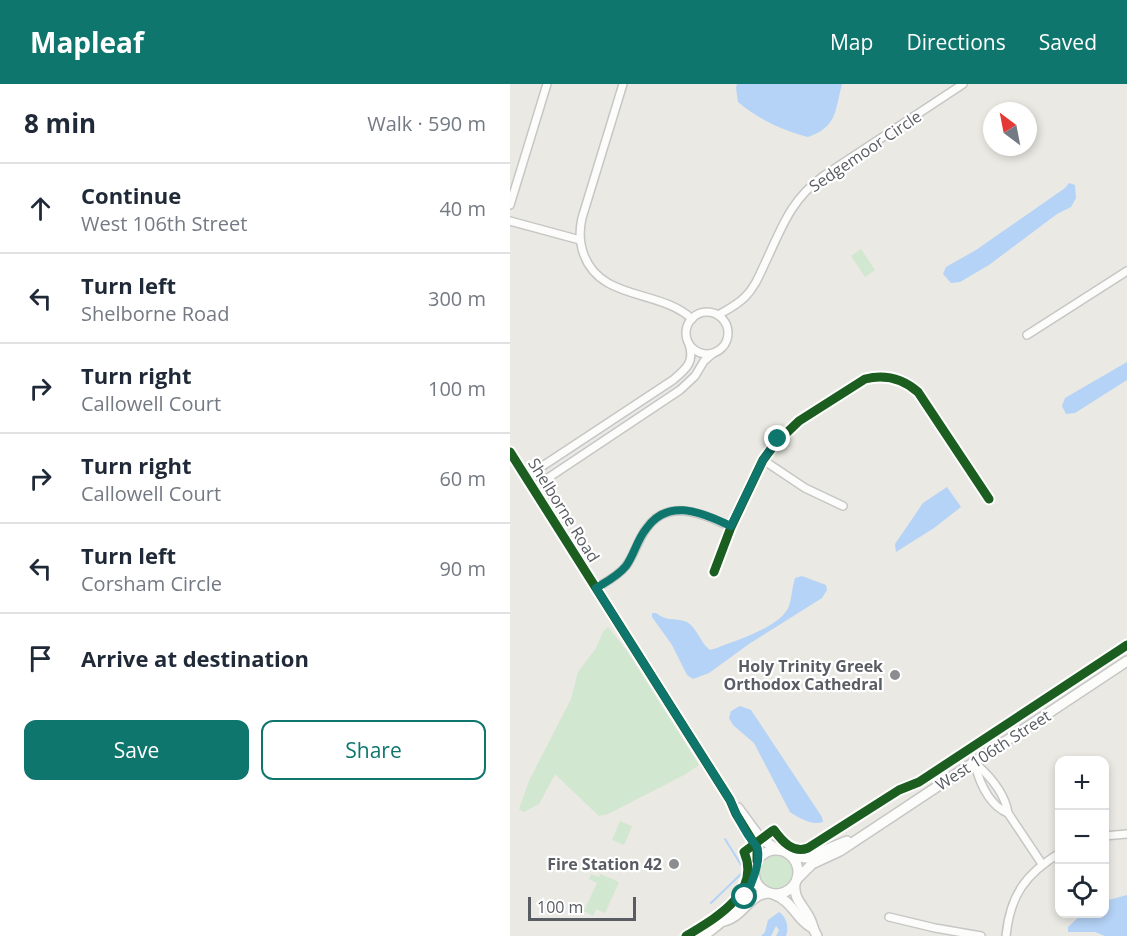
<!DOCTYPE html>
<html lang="en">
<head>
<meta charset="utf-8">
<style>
  body { margin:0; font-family:"Open Sans",sans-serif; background:#f6f6f7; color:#1f2937 }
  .controls { position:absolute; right:18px; bottom:18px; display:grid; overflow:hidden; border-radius:12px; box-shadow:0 3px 9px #0003 }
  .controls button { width:54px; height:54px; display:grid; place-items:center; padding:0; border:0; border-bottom:2px solid #e0e1e3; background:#fff; color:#1f2937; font:30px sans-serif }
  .compass { position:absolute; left:473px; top:18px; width:54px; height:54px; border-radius:50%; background:#fff; box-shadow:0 3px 9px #0003; rotate:328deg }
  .scale { position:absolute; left:18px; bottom:15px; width:108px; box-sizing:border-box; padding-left:6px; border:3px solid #595c62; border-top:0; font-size:16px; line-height:21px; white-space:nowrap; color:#595c62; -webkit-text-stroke:4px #fff; paint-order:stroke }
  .stop { position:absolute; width:18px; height:18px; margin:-14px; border:4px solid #0f766e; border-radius:50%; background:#fff }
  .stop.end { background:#0f766e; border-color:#fff; box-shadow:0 2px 6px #0008 }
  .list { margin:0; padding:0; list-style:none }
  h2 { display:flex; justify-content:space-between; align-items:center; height:78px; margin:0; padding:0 24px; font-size:26px }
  h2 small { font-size:20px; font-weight:400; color:#747a83 }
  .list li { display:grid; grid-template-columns:39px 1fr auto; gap:18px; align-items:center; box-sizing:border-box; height:90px; padding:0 24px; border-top:2px solid #e0e1e3 }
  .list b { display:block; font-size:22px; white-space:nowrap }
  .list p { margin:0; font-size:20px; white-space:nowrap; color:#747a83 }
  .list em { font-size:20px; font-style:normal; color:#747a83 }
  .actions { display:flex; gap:12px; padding:18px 24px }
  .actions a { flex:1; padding:14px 0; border:2px solid #0f766e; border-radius:12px; text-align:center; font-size:21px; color:#0f766e }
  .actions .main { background:#0f766e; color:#fff }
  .icon { flex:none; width:33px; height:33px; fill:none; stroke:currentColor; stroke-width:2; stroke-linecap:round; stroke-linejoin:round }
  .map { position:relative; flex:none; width:617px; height:852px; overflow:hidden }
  header { display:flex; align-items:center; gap:36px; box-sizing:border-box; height:84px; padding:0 30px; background:#0f766e; color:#fff }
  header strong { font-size:28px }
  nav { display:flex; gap:33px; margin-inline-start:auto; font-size:21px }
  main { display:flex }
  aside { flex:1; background:#fff }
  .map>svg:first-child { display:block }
  .green { fill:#d1e7d0 }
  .water { fill:#b5d3f7 }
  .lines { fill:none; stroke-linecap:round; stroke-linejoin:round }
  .stream { stroke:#b5d3f7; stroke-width:2 }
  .minor-casing { stroke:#c6c7c5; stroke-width:10 }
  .tertiary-casing { stroke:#c6c7c5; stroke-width:12 }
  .minor { stroke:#fcfcfb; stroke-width:7 }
  .tertiary { stroke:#fcfcfb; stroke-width:9 }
  .cycleway-casing { stroke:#fff; stroke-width:13 }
  .cycleway { stroke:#1b5e20; stroke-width:9 }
  .route { stroke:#0f766e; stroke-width:8 }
  .poi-dot { fill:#8c8d8f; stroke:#fff; stroke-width:2 }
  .labels { text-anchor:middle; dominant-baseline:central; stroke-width:4.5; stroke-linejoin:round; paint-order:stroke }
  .street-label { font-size:16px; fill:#595c62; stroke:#fff }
  .poi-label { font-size:16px; font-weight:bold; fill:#595c62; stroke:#fff; text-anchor:end }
</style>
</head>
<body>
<header>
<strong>Mapleaf</strong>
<nav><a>Map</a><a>Directions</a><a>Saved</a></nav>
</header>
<main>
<aside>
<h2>8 min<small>Walk · 590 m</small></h2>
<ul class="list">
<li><svg class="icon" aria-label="ahead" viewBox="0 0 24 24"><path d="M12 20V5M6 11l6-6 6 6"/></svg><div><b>Continue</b><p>West 106th Street</p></div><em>40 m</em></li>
<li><svg class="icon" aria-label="left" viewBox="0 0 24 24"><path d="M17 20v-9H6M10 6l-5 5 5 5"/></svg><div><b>Turn left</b><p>Shelborne Road</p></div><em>300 m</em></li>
<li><svg class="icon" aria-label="right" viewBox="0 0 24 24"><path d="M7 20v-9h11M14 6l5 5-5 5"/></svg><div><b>Turn right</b><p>Callowell Court</p></div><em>100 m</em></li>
<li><svg class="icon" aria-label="right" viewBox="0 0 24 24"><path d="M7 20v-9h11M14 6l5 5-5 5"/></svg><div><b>Turn right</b><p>Callowell Court</p></div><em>60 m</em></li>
<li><svg class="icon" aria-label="left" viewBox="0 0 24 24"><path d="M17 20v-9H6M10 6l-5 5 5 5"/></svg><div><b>Turn left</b><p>Corsham Circle</p></div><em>90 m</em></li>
<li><svg class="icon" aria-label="arrive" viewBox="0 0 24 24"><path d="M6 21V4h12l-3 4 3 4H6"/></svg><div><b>Arrive at destination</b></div></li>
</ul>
<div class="actions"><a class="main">Save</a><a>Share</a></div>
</aside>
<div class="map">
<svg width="617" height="852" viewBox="0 0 617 852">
  <rect width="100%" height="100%" fill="#eae9e3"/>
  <g class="green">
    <path d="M 351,165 L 365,186 L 355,193 L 341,172 Z"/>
    <path d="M 98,543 L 117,567 L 189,681 L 174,691 L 98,730 L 89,732 L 45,690 L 29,720 L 14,728 L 9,725 L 19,697 L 61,615 L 68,588 L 86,564 L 93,548 Z"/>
    <path d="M 110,737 L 122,742 L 114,761 L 102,756 Z"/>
    <circle cx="266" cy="788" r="16"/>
    <path d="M 81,790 L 89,793 L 90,790 L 109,798 L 95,829 L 86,825 L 83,832 L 74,827 L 87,799 L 79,795 Z"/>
  </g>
  <g class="water">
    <path d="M 227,0 L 332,0 C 325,27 327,43 298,53 C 274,47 246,34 228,18 L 226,4 Z"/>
    <path d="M 559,99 L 565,101 L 566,114 L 561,123 L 547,130 L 479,181 L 450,198 L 441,199 L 433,190 L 436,183 L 466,166 L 555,104 Z"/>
    <path d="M 617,278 L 617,296 L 565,329 L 556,330 L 552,322 L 555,314 Z"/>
    <path d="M 437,403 L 451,423 L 424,444 L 386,468 L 385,460 L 413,419 Z"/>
    <path d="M 292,492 L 316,501 L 317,506 L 312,514 L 239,560 L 199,589 L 183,595 L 177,591 L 162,561 L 142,533 L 142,529 L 146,529 C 156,537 162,534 174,537 C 186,540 190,559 200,566 L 207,564 C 227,556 271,543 279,522 C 282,513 282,503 285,494 Z"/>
    <path d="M 230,622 L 241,626 L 312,733 L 313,738 C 302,742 289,734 280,728 L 244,659 L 223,641 L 219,634 L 221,627 Z"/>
    <path d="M 617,811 L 617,852 L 595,852 L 585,848 L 558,848 L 558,843 L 572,830 L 594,830 L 595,817 Z"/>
    <path d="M 269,828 C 277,833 279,844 276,852 L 266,852 L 269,846 L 266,842 L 261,852 L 251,852 L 255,848 L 258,836 Z"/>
  </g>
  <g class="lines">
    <g class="stream">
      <path d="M 215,755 L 233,784"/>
      <path d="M 201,819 L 231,790"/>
    </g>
    <g class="minor-casing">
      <g id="minor">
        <path d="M 113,0 L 72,134 C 69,147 69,158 74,171 C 91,217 150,205 182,235"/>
        <path d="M 0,121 L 37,0"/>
        <path d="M 0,137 L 70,156"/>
        <circle cx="197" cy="249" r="21"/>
        <path d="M 208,231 C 217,226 227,221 235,213 C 245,203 250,190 256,177 C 272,143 281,116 312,93 L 453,0"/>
        <path d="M 517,251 L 617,187"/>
        <path d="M 253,376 L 295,404 L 333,422"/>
        <path d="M 16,393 L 163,296 C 176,285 185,278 179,260"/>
        <path d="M 23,404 L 170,306 L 185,292 L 194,277 L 202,270"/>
        <path d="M 204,488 L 221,443 L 253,376 L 264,361 L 289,337 L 355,295 C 375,290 392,294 408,308 L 479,415"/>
        <path d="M 86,504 C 96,498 108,492 116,482 C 124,471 128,456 136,445 C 158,413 193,430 221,443"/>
        <path d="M 464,678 C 479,691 495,709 498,729 L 532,780"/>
        <path d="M 464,678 C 469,697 478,721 498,729"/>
        <path d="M 594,752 L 617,750"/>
        <path d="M 379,833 L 425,844 L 471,852"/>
        <path d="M 496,852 C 500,812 515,790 550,769"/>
      </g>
    </g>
    <g class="tertiary-casing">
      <g id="tertiary">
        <path d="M 0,368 L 220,716 L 226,730 L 247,764 L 247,777"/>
        <path d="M 228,724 L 250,754 L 268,766"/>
        <circle cx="266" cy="788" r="22"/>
        <path d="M 282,772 L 296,774 L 337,757"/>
        <path d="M 288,794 L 302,780 L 330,767 L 617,577"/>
        <path d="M 285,800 C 283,815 294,822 300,835 C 303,841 303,846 307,852"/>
        <path d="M 263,810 C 283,817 286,835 301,843"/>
        <path d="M 214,837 C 233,833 240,809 259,809"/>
        <path d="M 193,852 C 215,837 234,819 245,794"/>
      </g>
    </g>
    <use href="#minor" class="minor"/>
    <use href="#tertiary" class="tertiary"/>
    <g class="cycleway-casing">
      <g id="cycleway">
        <path d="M 0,368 L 220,716 L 226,730 L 247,764 L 247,777"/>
        <path d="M 204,488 L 221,443 L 253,376 L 264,361 L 289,337 L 355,295 C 375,290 392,294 408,308 L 479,415"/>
        <path d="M 176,852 C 204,835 252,809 234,768 L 262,747 L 264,746 C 272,757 283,770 298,764 L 389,706 L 409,698 L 617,561"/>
      </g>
    </g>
    <use href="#cycleway" class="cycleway"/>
  </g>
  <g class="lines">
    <path class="route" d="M 235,813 C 241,802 250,780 248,767 C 247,760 241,756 238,751 C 231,740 225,728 220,716 L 86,504 C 96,498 108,492 116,482 C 124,471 127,456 136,445 C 159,412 193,430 221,442 L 253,376 L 268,355"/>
  </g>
  <g class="poi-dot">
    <circle cx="385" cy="591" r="6"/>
    <circle cx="164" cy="780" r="6"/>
  </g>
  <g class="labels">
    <g class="street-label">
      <text transform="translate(355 67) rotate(-34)">Sedgemoor Circle</text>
      <text transform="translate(54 426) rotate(58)">Shelborne Road</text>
      <text transform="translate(483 666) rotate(-33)">West 106th Street</text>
    </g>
    <g class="poi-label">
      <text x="373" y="582">Holy Trinity Greek<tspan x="373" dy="18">Orthodox Cathedral</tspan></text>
      <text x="152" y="780">Fire Station 42</text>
    </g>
  </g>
</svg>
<div class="controls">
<button>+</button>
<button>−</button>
<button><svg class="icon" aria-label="locate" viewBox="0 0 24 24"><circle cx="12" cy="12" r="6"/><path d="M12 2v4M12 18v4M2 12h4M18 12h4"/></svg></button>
</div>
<svg class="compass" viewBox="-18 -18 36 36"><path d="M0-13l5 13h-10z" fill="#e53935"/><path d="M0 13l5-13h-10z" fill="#747a83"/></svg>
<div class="scale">100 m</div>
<div class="stop" style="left:235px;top:813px"></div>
<div class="stop end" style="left:268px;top:355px"></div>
</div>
</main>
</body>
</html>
